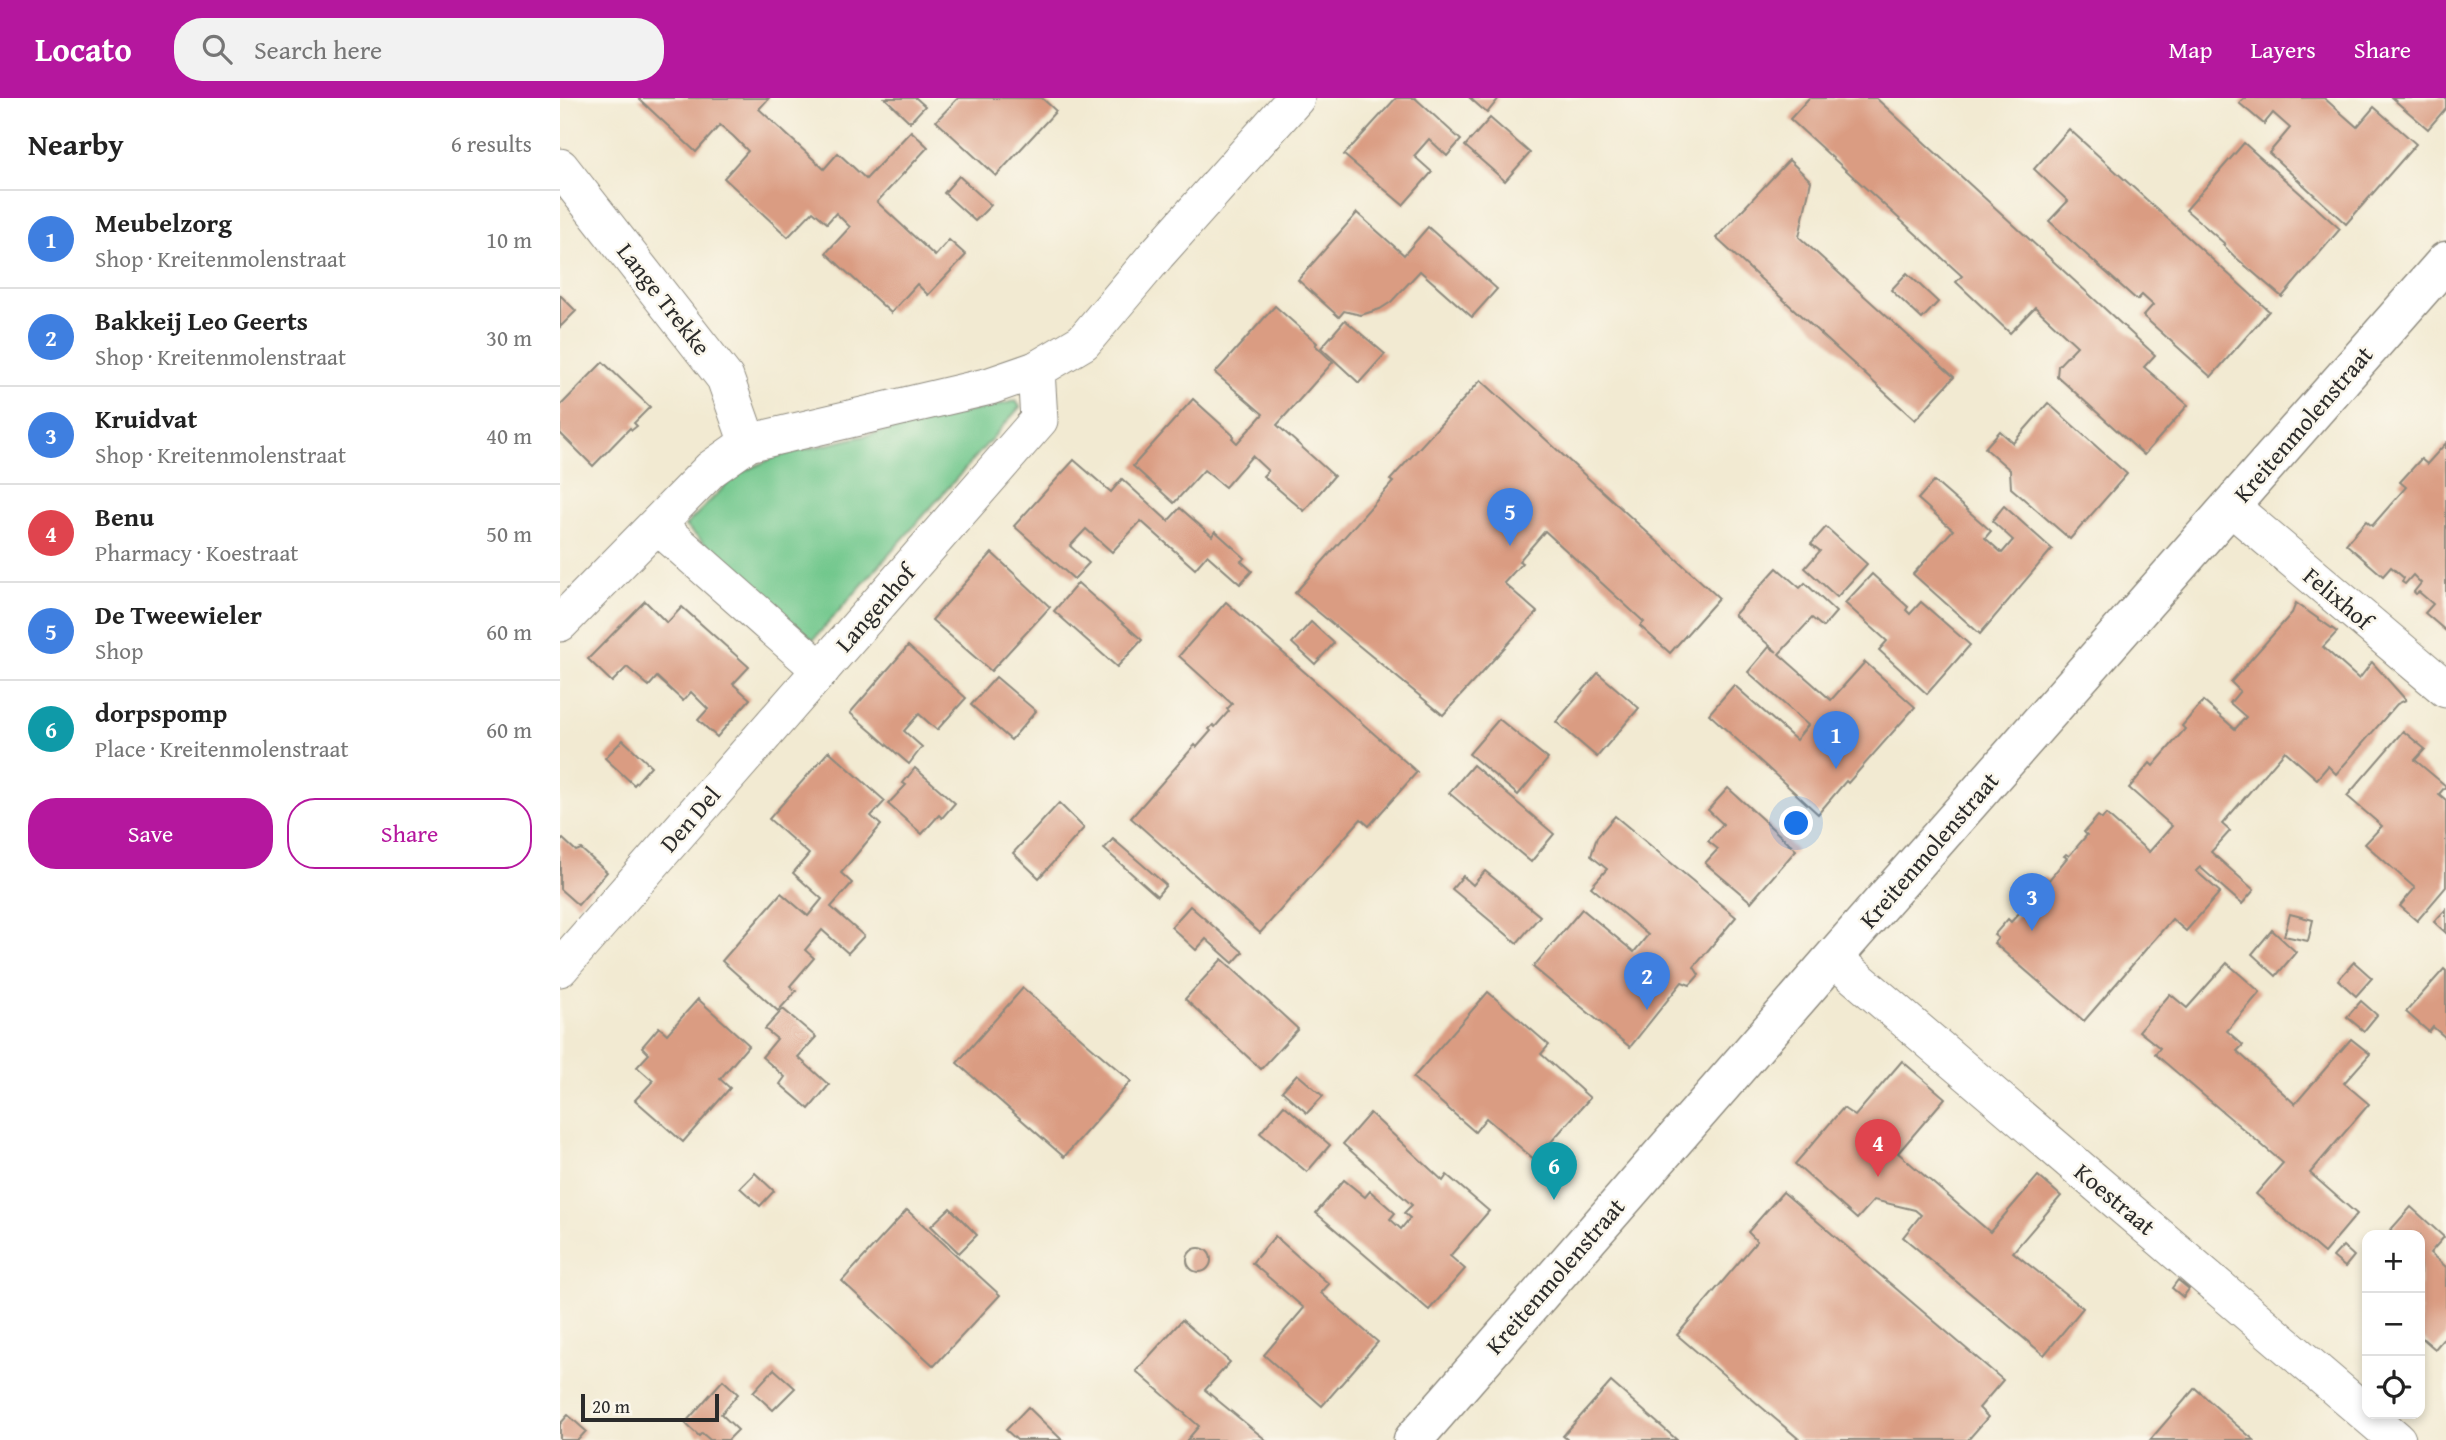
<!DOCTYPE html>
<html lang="en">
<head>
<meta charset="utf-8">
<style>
  body { margin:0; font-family:"Gentium Book Plus",serif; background:#f2f2f2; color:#222 }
  .controls { position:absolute; right:21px; bottom:21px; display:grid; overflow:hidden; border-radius:14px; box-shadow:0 4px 10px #0003 }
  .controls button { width:63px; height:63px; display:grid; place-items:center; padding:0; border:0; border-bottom:2px solid #e0e0e0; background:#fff; color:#222; font:35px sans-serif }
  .scale { position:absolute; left:21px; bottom:18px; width:138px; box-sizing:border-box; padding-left:7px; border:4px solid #2b2b2b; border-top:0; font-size:19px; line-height:24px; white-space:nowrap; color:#2b2b2b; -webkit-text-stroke:5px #fbf7ec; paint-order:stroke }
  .you { position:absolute; left:1237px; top:726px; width:24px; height:24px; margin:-18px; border:5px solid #fff; border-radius:50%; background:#1a73e8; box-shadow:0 0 0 10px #1a73e833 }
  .badge { display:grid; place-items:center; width:46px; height:46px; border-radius:50%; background:#b5179e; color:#fff; font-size:23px; font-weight:700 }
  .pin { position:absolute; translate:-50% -58px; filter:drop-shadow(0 2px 4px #0008) }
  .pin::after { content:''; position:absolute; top:37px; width:24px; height:21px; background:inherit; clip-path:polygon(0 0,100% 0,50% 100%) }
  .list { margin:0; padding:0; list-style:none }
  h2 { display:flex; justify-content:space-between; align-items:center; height:91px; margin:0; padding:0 28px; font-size:30px }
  h2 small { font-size:23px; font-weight:400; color:#767676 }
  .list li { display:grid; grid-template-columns:46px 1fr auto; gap:21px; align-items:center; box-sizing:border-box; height:98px; padding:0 28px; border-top:2px solid #e0e0e0 }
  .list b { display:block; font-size:26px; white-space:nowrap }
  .list p { margin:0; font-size:23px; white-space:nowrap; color:#767676 }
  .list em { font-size:23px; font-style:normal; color:#767676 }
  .actions { display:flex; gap:14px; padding:21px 28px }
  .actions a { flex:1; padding:16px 0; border:2px solid #b5179e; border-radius:28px; text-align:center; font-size:24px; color:#b5179e }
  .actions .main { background:#b5179e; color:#fff }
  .icon { flex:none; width:38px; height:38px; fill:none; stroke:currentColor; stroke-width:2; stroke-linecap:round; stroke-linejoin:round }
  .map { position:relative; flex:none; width:1886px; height:1342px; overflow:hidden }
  header { display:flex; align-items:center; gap:42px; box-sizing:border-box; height:98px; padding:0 35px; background:#b5179e; color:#fff }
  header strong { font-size:33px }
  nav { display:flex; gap:38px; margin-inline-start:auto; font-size:24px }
  .search { width:490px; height:63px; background:#f2f2f2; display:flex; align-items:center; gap:18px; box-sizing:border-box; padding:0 24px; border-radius:28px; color:#767676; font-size:26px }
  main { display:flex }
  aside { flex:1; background:#fff }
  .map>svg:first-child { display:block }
  .green { fill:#71c78c; stroke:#4e795c; stroke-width:2 }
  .building { fill:#da9c82 }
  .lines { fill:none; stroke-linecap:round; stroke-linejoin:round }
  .minor-casing { stroke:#8e8a7e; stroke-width:39 }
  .tertiary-casing { stroke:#8e8a7e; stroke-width:41 }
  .minor { stroke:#fff; stroke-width:37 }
  .tertiary { stroke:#fff; stroke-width:38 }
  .labels { text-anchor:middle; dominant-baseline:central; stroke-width:5; stroke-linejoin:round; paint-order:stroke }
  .street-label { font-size:24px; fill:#2b2b2b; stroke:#fbf7ec }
</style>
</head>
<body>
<header>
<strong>Locato</strong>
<div class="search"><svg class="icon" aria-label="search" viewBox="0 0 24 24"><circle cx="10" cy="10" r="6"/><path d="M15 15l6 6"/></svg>Search here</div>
<nav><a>Map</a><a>Layers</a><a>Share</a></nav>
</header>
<main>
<aside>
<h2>Nearby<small>6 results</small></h2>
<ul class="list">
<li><span class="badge" style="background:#3f7fe0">1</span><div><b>Meubelzorg</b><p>Shop · Kreitenmolenstraat</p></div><em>10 m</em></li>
<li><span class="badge" style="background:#3f7fe0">2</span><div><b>Bakkeij Leo Geerts</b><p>Shop · Kreitenmolenstraat</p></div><em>30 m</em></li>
<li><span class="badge" style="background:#3f7fe0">3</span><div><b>Kruidvat</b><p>Shop · Kreitenmolenstraat</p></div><em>40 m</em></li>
<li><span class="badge" style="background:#e0444e">4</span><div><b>Benu</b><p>Pharmacy · Koestraat</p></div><em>50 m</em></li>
<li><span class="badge" style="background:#3f7fe0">5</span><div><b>De Tweewieler</b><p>Shop</p></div><em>60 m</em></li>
<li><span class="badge" style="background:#0f9aa8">6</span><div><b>dorpspomp</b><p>Place · Kreitenmolenstraat</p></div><em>60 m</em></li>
</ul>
<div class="actions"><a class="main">Save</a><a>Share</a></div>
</aside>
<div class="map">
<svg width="1886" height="1342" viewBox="0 0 1886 1342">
  <rect width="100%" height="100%" fill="#fbf7ec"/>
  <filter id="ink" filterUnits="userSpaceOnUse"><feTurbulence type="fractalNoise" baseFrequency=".0143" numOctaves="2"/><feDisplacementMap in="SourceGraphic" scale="14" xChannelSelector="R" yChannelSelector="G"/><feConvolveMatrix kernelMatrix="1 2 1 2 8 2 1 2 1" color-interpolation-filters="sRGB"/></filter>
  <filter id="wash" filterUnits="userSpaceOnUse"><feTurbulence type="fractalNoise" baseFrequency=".00686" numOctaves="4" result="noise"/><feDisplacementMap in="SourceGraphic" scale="28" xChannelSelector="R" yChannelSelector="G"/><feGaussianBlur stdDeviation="1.57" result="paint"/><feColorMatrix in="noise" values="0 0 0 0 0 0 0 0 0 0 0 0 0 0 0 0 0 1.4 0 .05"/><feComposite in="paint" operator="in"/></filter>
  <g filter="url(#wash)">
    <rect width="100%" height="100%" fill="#f2ead2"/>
    <path class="green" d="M 456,303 L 460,309 L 253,542 L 125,428 L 176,377 L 217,358 Z"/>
    <g id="blocks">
      <g class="building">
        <path d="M 78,0 L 209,0 L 199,11 L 264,71 L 278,55 L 306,81 L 351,33 L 368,49 L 317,104 L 375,158 L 389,142 L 406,157 L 368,197 L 357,186 L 331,215 L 266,155 L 290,129 L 276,115 L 267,125 L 253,113 L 228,139 L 164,80 L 188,53 L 173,38 L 160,27 L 136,54 Z"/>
        <path d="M 325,0 L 356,0 L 365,8 L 350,24 Z"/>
        <path d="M 398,0 L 482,0 L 496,13 L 436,78 L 376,23 Z"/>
        <path d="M 836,0 L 855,0 L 901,42 L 887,58 L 869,41 L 854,58 L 872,74 L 843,107 L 784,57 Z"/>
        <path d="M 910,0 L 939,0 L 927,15 Z"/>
        <path d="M 1249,0 L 1316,0 L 1595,257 L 1584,269 L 1628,307 L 1584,357 L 1497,278 L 1498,268 L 1517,248 L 1475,209 L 1450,235 L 1396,184 L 1402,178 L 1230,21 Z"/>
        <path d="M 1684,0 L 1764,0 L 1797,29 L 1814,9 L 1856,46 L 1786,126 L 1709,55 L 1730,30 L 1713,15 L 1704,26 L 1679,5 Z"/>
        <path d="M 1832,0 L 1886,0 L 1886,10 L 1868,31 Z"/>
        <path d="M 930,20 L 970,55 L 945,83 L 905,48 Z"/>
        <path d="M 1509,31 L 1709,213 L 1651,279 L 1583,218 L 1593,207 L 1582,197 L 1577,202 L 1489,123 L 1508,103 L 1474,71 Z"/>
        <path d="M 1684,45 L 1780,131 L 1722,199 L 1674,158 L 1663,147 L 1665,146 L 1626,112 Z"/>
        <path d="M 1229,62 L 1251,83 L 1239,139 L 1394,279 L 1355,322 L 1156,140 Z"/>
        <path d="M 399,78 L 431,107 L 415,123 L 384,95 Z"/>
        <path d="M 797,115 L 844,157 L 868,129 L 937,191 L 912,219 L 860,173 L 831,204 L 820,211 L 801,217 L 784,213 L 779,219 L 738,182 Z"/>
        <path d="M 1347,175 L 1378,204 L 1362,221 L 1331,192 Z"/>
        <path d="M 0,197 L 16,213 L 0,229 Z"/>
        <path d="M 715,208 L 757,245 L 755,247 L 773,264 L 717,327 L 774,378 L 744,413 L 703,378 L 708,373 L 692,358 L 665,389 L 644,372 L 614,405 L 573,368 L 633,301 L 674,338 L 672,340 L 677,345 L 703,316 L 655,275 Z"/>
        <path d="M 785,222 L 825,256 L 799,285 L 761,250 Z"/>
        <path d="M 43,264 L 90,309 L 74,325 L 77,328 L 72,332 L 70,330 L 33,368 L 0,335 L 0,308 Z"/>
        <path d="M 921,282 L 1159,500 L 1110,555 L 1080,528 L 1084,524 L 985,433 L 959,463 L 962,465 L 944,485 L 977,514 L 883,617 L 735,495 L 833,384 L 830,382 Z"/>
        <path d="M 1488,305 L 1567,376 L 1510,441 L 1451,390 L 1450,372 L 1425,350 L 1440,333 L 1453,345 Z"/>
        <path d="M 1886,345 L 1886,533 L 1865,515 L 1873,506 L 1859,494 L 1856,496 L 1854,494 L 1861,485 L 1853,477 L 1845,486 L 1842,484 L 1844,480 L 1831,469 L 1823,478 L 1786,446 L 1806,423 L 1812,428 L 1846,389 L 1840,384 L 1861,361 L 1867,366 Z"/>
        <path d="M 514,362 L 551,394 L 562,381 L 608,423 L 620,410 L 652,438 L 655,433 L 685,460 L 681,463 L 692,473 L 680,486 L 647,457 L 635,471 L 581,423 L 552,454 L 526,431 L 510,448 L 529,465 L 514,481 L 454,428 Z"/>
        <path d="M 1374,383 L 1431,433 L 1425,440 L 1442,455 L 1453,442 L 1432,423 L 1444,408 L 1492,451 L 1420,536 L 1353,476 L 1393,432 L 1358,401 Z"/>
        <path d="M 1266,429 L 1307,466 L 1277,499 L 1245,470 L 1260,453 L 1251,446 Z"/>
        <path d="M 432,455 L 490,509 L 431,573 L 372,522 Z"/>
        <path d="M 1217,470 L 1240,490 L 1245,485 L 1276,514 L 1263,529 L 1252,520 L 1219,556 L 1271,602 L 1305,564 L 1355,609 L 1288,685 L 1286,683 L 1258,716 L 1149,616 L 1174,587 L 1236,642 L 1248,627 L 1188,574 L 1209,549 L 1217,554 L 1174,517 Z"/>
        <path d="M 1312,476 L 1348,509 L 1346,512 L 1350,516 L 1361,504 L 1410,547 L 1367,596 L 1319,552 L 1327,543 L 1285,505 Z"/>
        <path d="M 518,485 L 582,542 L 557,569 L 494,513 Z"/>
        <path d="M 85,503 L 107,525 L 122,509 L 189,569 L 173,586 L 190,601 L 157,639 L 138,622 L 148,611 L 131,594 L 123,603 L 97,579 L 89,588 L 67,569 L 52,584 L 28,561 Z"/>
        <path d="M 666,504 L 857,674 L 809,728 L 801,721 L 700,835 L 571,720 L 635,647 L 637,649 L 651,633 L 649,631 L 653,627 L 655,629 L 669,613 L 667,611 L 672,606 L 619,558 Z"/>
        <path d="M 1736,505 L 1777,534 L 1763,549 L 1799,581 L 1812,564 L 1846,602 L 1837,606 L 1776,676 L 1768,668 L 1757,681 L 1725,653 L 1662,726 L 1670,733 L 1651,754 L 1694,792 L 1682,806 L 1640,769 L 1636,773 L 1660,794 L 1626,833 L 1612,821 L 1524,923 L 1434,845 L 1438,840 L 1434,837 L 1448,821 L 1451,824 L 1470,803 L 1474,798 L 1472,795 L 1484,779 L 1489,782 L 1507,760 L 1504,758 L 1506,756 L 1509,758 L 1527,737 L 1524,734 L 1538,718 L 1542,721 L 1546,716 L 1589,754 L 1612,728 L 1569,690 L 1590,665 L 1593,668 L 1625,631 L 1622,628 L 1643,603 L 1675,631 L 1686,619 L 1670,605 L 1680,593 L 1671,584 L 1732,515 Z"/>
        <path d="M 751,524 L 774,545 L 755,566 L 732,545 Z"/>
        <path d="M 348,548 L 406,600 L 377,632 L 359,616 L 344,633 L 362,649 L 349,666 L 290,615 Z"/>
        <path d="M 1038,575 L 1079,610 L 1037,659 L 996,624 Z"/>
        <path d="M 436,579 L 476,613 L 451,642 L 411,607 Z"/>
        <path d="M 939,621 L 988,661 L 958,697 L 909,656 Z"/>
        <path d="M 1843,633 L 1865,651 L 1855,662 L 1886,688 L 1879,696 L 1886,702 L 1886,789 L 1857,823 L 1840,808 L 1855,790 L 1805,746 L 1822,728 L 1787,698 Z"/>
        <path d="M 63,642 L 91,668 L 74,687 L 45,660 Z"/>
        <path d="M 269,653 L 325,703 L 311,718 L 321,727 L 281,775 L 292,785 L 271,809 L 304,838 L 288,855 L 262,832 L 245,852 L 254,860 L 230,888 L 236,893 L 218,913 L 162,863 L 221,795 L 248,818 L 262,801 L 233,775 L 249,756 L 209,721 Z"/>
        <path d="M 913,667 L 994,736 L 971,764 L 889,695 Z"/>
        <path d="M 355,670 L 395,705 L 382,720 L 379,717 L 362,736 L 328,706 L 346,687 L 343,685 Z"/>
        <path d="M 1168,690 L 1236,752 L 1191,804 L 1145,765 L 1158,751 L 1148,743 L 1163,726 L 1148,712 Z"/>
        <path d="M 499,705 L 524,730 L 479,780 L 453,755 Z"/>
        <path d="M 1055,718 L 1176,819 L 1134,869 L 1139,877 L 1130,887 L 1122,884 L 1070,949 L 973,869 L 1022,811 L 1074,854 L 1088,837 L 1031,789 L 1047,771 L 1031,758 L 1037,739 Z"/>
        <path d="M 3,741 L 16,753 L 21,751 L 47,774 L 18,807 L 0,791 L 0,744 Z"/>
        <path d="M 553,741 L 606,787 L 597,798 L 544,751 Z"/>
        <path d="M 925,773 L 980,818 L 957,845 L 892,791 L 903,778 L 913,787 Z"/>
        <path d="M 630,808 L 683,854 L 673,865 L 646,841 L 636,852 L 611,829 Z"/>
        <path d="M 1886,811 L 1886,835 L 1874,824 Z"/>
        <path d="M 1730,816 L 1753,822 L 1748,843 L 1724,838 Z"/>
        <path d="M 1712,832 L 1736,854 L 1716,878 L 1692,856 Z"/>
        <path d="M 662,861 L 738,931 L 701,971 L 625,901 Z"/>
        <path d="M 1794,864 L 1812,880 L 1796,898 L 1778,882 Z"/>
        <path d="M 1667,865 L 1700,894 L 1667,933 L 1683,947 L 1677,953 L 1735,1006 L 1791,941 L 1810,956 L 1784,985 L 1809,1006 L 1750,1075 L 1797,1116 L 1764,1155 L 1696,1096 L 1723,1065 L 1595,956 L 1600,950 L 1579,933 L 1610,896 L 1627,910 Z"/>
        <path d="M 1884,871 L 1886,873 L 1886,940 L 1873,929 L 1869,934 L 1846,914 Z"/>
        <path d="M 463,890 L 571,983 L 504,1059 L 397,965 Z"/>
        <path d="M 928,894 L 989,947 L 981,956 L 1030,1000 L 975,1062 L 926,1020 L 915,1034 L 853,980 Z"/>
        <path d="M 138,901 L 189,947 L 160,981 L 170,990 L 123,1044 L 75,1002 L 93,983 L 77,969 L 89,956 L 82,949 L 99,929 L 107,936 Z"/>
        <path d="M 1801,903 L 1817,917 L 1804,933 L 1787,919 Z"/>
        <path d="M 223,911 L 256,939 L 238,959 L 269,987 L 249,1011 L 220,986 L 225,979 L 202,959 L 217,941 L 205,931 Z"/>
        <path d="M 1342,963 L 1385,1000 L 1338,1055 L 1430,1134 L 1478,1078 L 1501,1098 L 1453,1154 L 1523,1210 L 1484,1257 L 1343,1139 L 1361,1117 L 1355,1112 L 1314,1102 L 1297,1121 L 1235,1066 L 1283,1010 L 1295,1018 Z"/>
        <path d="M 737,976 L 763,998 L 747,1015 L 722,993 Z"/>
        <path d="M 724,1007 L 770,1047 L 747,1074 L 700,1035 Z"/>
        <path d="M 810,1015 L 883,1083 L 887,1077 L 929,1113 L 890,1158 L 905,1171 L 869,1212 L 756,1115 L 784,1082 L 805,1099 L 810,1093 L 835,1115 L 830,1121 L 841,1131 L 850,1120 L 844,1115 L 852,1107 L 783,1046 Z"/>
        <path d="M 195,1075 L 214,1093 L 200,1108 L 180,1090 Z"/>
        <path d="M 1223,1094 L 1443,1282 L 1419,1310 L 1428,1319 L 1408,1342 L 1240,1342 L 1117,1237 L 1197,1143 L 1188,1134 Z"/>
        <path d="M 1851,1109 L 1884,1139 L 1870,1155 L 1886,1169 L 1886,1238 L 1875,1251 L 1860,1238 L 1860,1137 L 1826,1137 Z"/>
        <path d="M 390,1110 L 417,1137 L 399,1155 L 371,1128 Z"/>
        <path d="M 347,1112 L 440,1197 L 374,1268 L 282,1183 Z"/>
        <path d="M 715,1138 L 769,1186 L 761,1195 L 818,1244 L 762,1308 L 704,1257 L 744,1210 L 692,1165 Z"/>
        <path d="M 1783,1148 L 1794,1158 L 1785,1169 L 1773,1159 Z"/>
        <circle cx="639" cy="1162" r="12"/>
        <path d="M 1618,1182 L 1629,1191 L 1623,1199 L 1612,1190 Z"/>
        <path d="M 622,1222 L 670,1264 L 645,1292 L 706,1342 L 627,1342 L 639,1328 L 576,1273 Z"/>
        <path d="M 214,1271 L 235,1290 L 213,1312 L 193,1294 Z"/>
        <path d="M 163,1282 L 178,1296 L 161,1316 L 178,1332 L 168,1342 L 150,1342 L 142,1335 L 139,1338 L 125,1325 Z"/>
        <path d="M 1051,1284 L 1117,1342 L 1008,1342 L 1003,1338 Z"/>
        <path d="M 1635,1290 L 1674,1325 L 1694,1342 L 1590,1342 Z"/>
        <path d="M 468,1309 L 502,1342 L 457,1342 L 446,1332 Z"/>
        <path d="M 8,1317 L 26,1333 L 18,1342 L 0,1342 L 0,1326 Z"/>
      </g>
    </g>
  </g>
  <g filter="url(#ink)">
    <use href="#blocks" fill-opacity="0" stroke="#8e8a7e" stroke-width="2"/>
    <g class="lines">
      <g class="minor-casing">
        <g id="minor">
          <path d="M 0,69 L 165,280 L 188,345"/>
          <path d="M 1671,409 L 1886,591"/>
          <path d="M 97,427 L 261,572"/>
          <path d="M 0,525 L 151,371 L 188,345 L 430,288 L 476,272 L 523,244 L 597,156 L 736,0"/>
          <path d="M 1273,860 L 1837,1342"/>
          <path d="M 0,870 L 479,322 L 476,272"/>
        </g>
      </g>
      <g class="tertiary-casing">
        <path id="tertiary" d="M 853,1342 L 1273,860 L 1886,163"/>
      </g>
      <use href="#minor" class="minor"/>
      <use href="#tertiary" class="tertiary"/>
    </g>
  </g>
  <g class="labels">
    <g class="street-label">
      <text transform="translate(104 201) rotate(52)">Lange Trekke</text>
      <text transform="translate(1743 326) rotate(-49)">Kreitenmolenstraat</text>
      <text transform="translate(1778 500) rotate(40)">Felixhof</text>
      <text transform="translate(315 510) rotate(-49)">Langenhof</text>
      <text transform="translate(130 721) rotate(-49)">Den Del</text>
      <text transform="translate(1369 752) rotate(-49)">Kreitenmolenstraat</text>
      <text transform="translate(1555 1101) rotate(40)">Koestraat</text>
      <text transform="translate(995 1178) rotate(-49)">Kreitenmolenstraat</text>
    </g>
  </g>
</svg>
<div class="controls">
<button>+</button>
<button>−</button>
<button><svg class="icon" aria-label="locate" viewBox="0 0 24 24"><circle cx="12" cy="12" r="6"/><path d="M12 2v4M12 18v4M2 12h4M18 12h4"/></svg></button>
</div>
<div class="scale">20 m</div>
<div class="you"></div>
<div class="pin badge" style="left:1276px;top:671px;background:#3f7fe0">1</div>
<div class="pin badge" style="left:1087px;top:912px;background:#3f7fe0">2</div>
<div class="pin badge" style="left:1472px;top:833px;background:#3f7fe0">3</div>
<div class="pin badge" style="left:1318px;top:1079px;background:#e0444e">4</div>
<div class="pin badge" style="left:950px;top:448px;background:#3f7fe0">5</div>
<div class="pin badge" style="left:994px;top:1102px;background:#0f9aa8">6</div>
</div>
</main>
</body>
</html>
